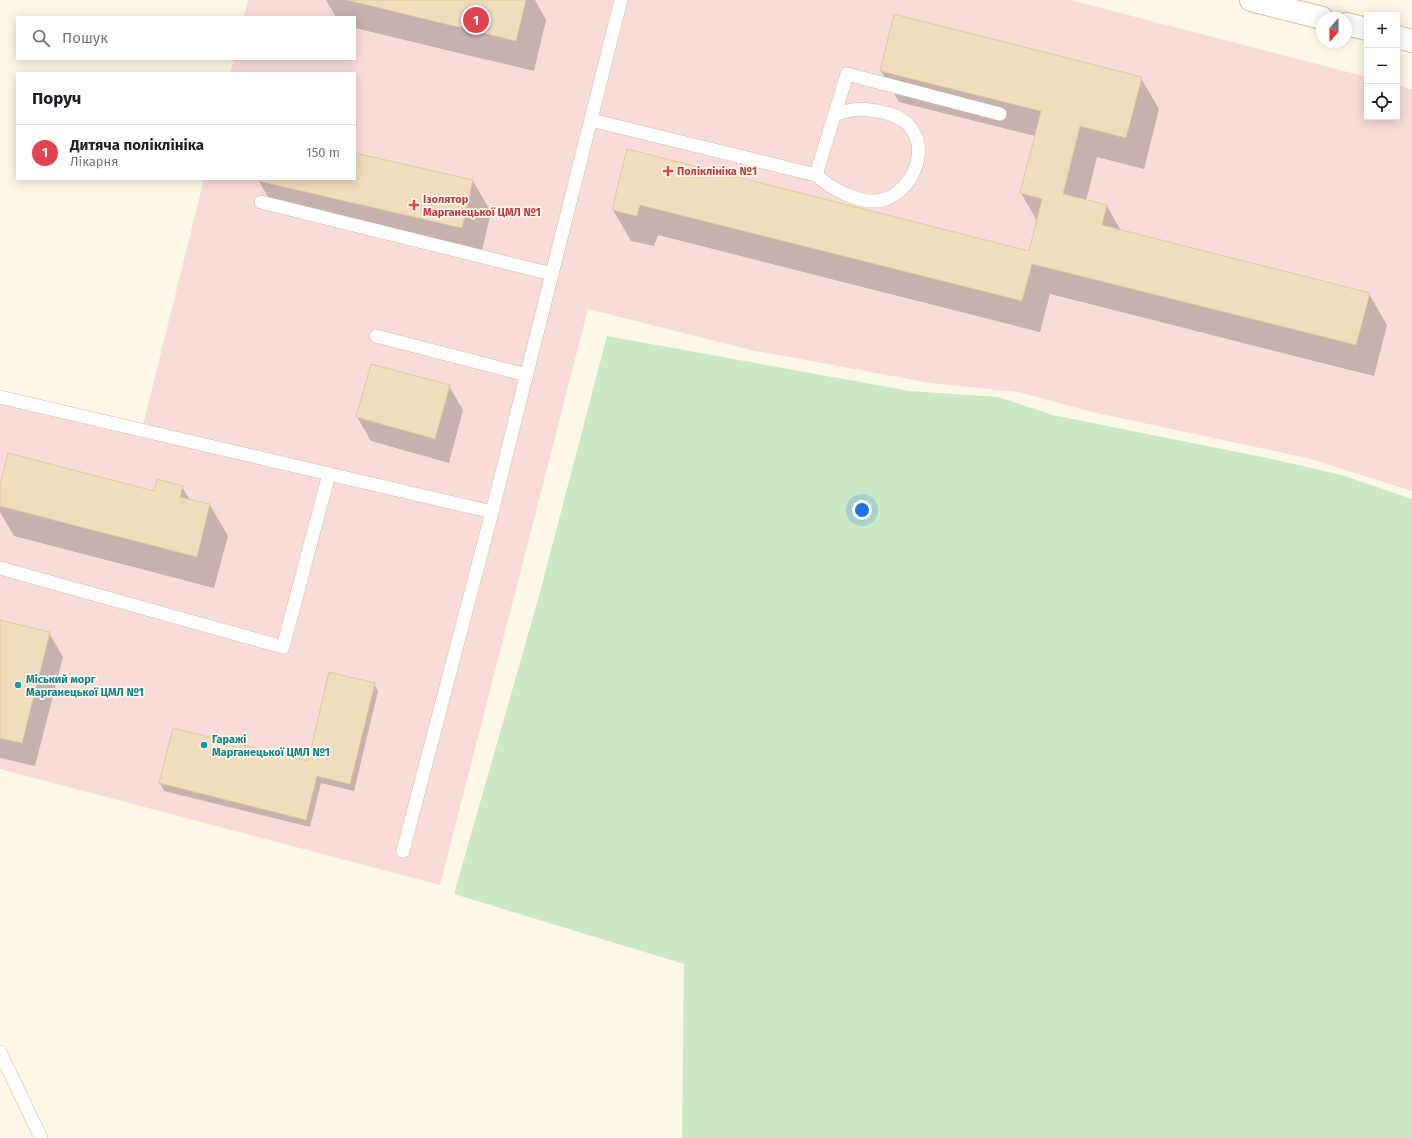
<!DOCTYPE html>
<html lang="uk">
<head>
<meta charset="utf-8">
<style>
  body { margin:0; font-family:"Fira Sans",sans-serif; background:#f6f6f6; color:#202124 }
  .controls { position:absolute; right:12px; top:12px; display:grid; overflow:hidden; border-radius:0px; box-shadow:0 2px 10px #0003 }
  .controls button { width:36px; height:36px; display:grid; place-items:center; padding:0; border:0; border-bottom:1px solid #e0e0e0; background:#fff; color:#202124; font:20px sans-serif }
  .compass { position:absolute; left:1316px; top:12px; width:36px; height:36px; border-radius:50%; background:#fff; box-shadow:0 2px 10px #0003; rotate:200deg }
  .you { position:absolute; left:862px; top:510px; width:14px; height:14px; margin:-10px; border:3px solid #fff; border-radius:50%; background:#1a73e8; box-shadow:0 0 0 6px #1a73e833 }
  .badge { display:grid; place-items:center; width:26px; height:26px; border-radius:50%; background:#785336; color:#fff; font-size:13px; font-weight:700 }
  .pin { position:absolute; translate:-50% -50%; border:2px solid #fff; box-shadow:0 1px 4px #0006 }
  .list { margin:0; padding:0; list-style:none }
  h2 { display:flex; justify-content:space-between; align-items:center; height:52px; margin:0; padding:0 16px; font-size:17px }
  h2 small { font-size:13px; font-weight:400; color:#757577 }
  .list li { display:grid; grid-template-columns:26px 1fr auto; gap:12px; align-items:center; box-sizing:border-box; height:56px; padding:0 16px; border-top:1px solid #e0e0e0 }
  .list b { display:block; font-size:15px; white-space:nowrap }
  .list p { margin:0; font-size:13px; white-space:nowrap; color:#757577 }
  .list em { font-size:13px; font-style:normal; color:#757577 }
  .icon { flex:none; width:22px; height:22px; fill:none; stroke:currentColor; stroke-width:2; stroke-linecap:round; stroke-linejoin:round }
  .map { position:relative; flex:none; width:1412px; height:1138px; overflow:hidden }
  .search { position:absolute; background:#fff; box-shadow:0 2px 10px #0003; left:16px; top:16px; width:340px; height:44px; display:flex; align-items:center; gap:10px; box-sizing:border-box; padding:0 14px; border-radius:0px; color:#757577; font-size:15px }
  .panel { position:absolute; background:#fff; box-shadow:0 2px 10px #0003; left:16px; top:72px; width:340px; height:108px; border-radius:0px }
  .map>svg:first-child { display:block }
  .medical { fill:#f9dcd9 }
  .green { fill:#cbe9c4 }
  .shadow { fill:#0003 }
  .building { fill:#f0ddbd; stroke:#e3c89e }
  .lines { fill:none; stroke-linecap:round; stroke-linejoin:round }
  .lane-casing { stroke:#cabfa9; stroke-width:14 }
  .secondary-casing { stroke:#cec1a7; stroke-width:24 }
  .lane { stroke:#fff; stroke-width:13 }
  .secondary { stroke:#fff; stroke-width:22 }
  .health-dot { fill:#e0444e; stroke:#fffbeb; stroke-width:1.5 }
  .culture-dot { fill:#0f9aa8; stroke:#fffbeb; stroke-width:1.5 }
  .labels { text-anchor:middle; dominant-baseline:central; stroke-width:3.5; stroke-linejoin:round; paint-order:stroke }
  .health-label { font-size:11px; font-weight:bold; fill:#be3a42; stroke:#fffbeb; text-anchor:start }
  .culture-label { font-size:11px; font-weight:bold; fill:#0d838f; stroke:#fffbeb; text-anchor:start }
</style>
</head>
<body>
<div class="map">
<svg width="1412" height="1138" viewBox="0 0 1412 1138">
  <rect width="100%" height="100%" fill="#fcf8e5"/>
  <path class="medical" d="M 248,0 L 1070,0 L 1367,77 L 1367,117 L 1397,117 L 1397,85 L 1412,89 L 1412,491 L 1307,458 L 1092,412 L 1018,392 L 930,383 L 751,350 L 588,309 L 440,885 L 0,769 L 0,403 L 141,433 L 204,179 L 355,179 L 355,73 L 230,73 L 234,59 L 355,59 L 355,17 L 244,17 Z"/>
  <path class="green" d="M 607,336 L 910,391 L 998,397 L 1053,415 L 1262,457 L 1342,475 L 1412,499 L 1412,1138 L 682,1138 L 684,964 L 454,894 L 539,596 Z"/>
  <g class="shadow">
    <path d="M 326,0 L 535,0 L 546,20 L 534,71 L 355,28 L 355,17 L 336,17 Z"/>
    <path d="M 881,71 L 1141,78 L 1159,109 L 1144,169 L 1097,157 L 1086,201 L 1107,206 L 1121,231 L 1369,294 L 1387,325 L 1374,376 L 1050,294 L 1040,332 L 658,235 L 654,246 L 631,241 L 613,210 L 628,150 L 1030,252 L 1037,221 L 1021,193 L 1035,136 L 899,102 Z"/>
    <path d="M 355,154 L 473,181 L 491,212 L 480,259 L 277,213 L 259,181 L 259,179 L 355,179 Z"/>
    <path d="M 371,365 L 449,386 L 463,410 L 449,463 L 371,441 L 357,417 Z"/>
    <path d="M 182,487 L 190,500 L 210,505 L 228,536 L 214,588 L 14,536 L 0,512 L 0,489 L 155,492 Z"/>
    <path d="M 0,621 L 49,633 L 63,657 L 35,766 L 0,758 Z"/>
    <path d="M 374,684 L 378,691 L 354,791 L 321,783 L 310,827 L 164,791 L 160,783 L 308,762 Z"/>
  </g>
  <g class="building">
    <path d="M 347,0 L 526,0 L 516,41 Z"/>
    <path d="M 894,14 L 1142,77 L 1126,138 L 1080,126 L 1063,194 L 1107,205 L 1102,225 L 1370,293 L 1356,345 L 1032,264 L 1022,301 L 640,205 L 637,216 L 612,210 L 627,149 L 1029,251 L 1042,199 L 1020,193 L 1041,111 L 880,71 Z"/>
    <path d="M 355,153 L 473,180 L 462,228 L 258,181 L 258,179 L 355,179 Z"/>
    <path d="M 371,364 L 450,385 L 435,439 L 356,417 Z"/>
    <path d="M 8,453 L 154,491 L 157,479 L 183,486 L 180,497 L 210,504 L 197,557 L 0,506 L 0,485 Z"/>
    <path d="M 0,620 L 50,632 L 22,743 L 0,738 Z"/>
    <path d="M 329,672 L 375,683 L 350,784 L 317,776 L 306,820 L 159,783 L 173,728 L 308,761 Z"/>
  </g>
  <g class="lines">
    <g class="lane-casing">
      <g id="lane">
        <path d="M 591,120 L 816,175 L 847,74 L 1000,114"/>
        <path d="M 816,175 C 833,190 863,207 886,199 C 912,189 929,152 911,128 C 905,119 892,114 882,112 C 862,108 853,108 835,115"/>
        <path d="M 261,202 L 552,274"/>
        <path d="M 376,336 L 527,375"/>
        <path d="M 0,397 L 492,512"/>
        <path d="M 0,568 L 283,647 L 329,474"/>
        <path d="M 403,851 L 492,512 L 621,0"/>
        <path d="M 0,1052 L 41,1138"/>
      </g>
    </g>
    <g class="secondary-casing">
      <g id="secondary">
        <path d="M 1251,0 L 1322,18"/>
        <path d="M 1346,24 L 1367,29"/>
        <path d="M 1397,37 L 1412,41"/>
      </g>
    </g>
    <use href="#lane" class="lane"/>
    <use href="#secondary" class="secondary"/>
  </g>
  <g class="health-dot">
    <path d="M666 165h4v4h4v4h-4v4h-4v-4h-4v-4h4z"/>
    <path d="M412 199h4v4h4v4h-4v4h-4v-4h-4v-4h4z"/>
  </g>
  <g class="culture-dot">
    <circle cx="18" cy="685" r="4"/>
    <circle cx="204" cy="745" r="4"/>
  </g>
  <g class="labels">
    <g class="health-label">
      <text x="677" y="171">Поліклініка №1</text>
      <text x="423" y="199">Ізолятор<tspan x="423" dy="13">Марганецької ЦМЛ №1</tspan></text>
    </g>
    <g class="culture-label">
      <text x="26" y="679">Міський морг<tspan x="26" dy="13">Марганецької ЦМЛ №1</tspan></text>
      <text x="212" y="739">Гаражі<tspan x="212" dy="13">Марганецької ЦМЛ №1</tspan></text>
    </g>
  </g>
</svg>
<div class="controls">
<button>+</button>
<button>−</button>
<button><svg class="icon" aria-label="locate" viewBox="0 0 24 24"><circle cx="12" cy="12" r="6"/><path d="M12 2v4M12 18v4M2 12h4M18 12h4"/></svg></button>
</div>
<svg class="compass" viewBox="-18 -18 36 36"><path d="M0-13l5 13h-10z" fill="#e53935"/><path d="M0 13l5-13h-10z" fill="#757577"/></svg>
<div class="you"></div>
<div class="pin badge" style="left:476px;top:20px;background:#e0444e">1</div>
<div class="search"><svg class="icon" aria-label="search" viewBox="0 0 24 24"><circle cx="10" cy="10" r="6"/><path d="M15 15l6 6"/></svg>Пошук</div>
<section class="panel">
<h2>Поруч<small></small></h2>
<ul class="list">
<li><span class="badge" style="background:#e0444e">1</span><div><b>Дитяча поліклініка</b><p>Лікарня</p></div><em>150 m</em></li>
</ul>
</section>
</div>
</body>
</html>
